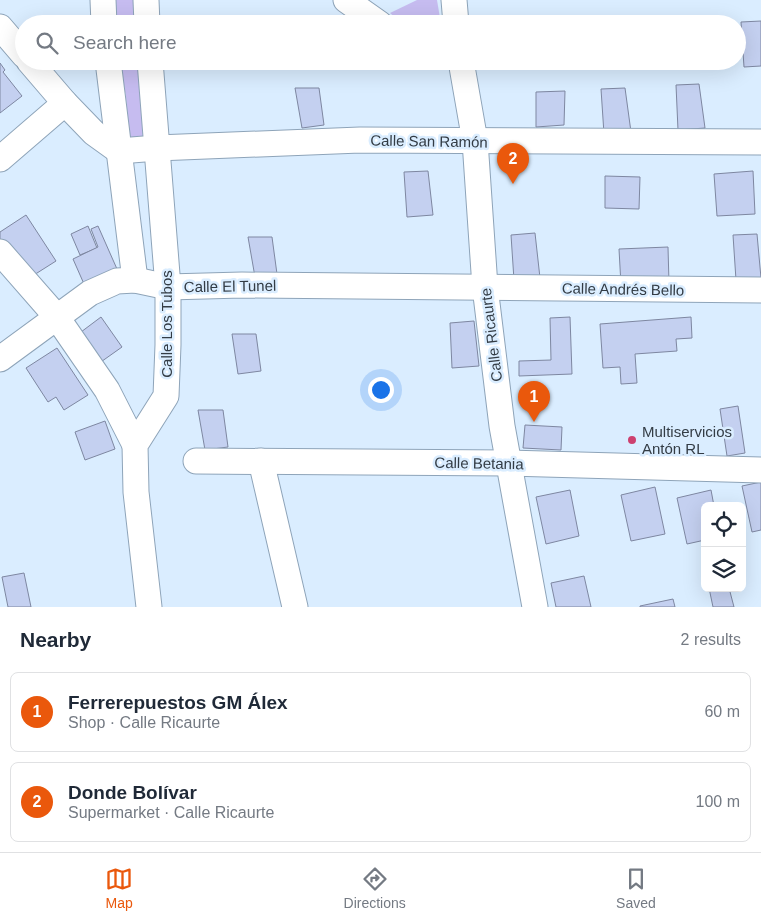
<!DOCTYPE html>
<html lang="en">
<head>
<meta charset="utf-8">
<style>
  body { margin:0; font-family:Helvetica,sans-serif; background:#f2f2f3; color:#1f2937 }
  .controls { position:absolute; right:15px; bottom:15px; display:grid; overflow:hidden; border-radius:8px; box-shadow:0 5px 20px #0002 }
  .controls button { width:45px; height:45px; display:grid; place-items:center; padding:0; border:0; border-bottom:1px solid #e0e1e3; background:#fff; color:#1f2937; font:25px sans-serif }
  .you { position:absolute; left:380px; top:389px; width:18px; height:18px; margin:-12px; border:4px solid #fff; border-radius:50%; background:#1a73e8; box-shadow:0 0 0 8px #1a73e833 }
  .badge { display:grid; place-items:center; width:32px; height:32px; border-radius:50%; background:#ea580c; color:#fff; font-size:16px; font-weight:700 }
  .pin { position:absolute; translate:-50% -41px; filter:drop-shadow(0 1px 2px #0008) }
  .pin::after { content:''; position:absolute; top:26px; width:18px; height:15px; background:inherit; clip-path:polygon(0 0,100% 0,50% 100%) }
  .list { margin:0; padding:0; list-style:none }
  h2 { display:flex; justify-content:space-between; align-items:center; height:65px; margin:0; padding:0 20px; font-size:21px }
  h2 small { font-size:16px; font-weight:400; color:#747a83 }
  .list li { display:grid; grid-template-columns:32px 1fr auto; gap:15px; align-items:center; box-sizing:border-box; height:80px; margin:0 10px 10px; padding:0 10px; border:1px solid #e0e1e3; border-radius:8px }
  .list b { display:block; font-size:19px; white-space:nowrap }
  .list p { margin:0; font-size:16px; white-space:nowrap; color:#747a83 }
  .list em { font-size:16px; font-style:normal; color:#747a83 }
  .icon { flex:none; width:28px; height:28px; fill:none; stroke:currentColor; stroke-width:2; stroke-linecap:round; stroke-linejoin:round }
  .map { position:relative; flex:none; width:761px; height:607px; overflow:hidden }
  .search { position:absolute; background:#fff; box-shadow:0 5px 20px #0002; left:15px; right:15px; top:15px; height:55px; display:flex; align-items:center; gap:12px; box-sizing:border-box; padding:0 18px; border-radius:28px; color:#747a83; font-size:19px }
  .sheet { height:245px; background:#fff }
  nav { display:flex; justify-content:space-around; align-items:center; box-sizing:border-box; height:70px; border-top:1px solid #e0e1e3; background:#fff; font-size:14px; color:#747a83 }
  nav a { display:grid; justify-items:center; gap:2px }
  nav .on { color:#ea580c }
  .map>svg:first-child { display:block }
  .green { fill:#c6bcf0 }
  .building { fill:#c4d0f0; stroke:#7e87a1 }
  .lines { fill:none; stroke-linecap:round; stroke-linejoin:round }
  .minor-casing { stroke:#8ea4b9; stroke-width:27 }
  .minor { stroke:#fff; stroke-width:25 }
  .poi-dot { fill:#cd406f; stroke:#daedff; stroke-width:2 }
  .labels { text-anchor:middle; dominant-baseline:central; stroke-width:5; stroke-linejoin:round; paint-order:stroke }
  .street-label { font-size:15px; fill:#333c45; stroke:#daedff }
  .poi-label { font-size:15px; fill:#333c45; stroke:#daedff; text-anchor:start }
</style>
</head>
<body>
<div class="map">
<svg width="761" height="607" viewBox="0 0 761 607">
  <rect width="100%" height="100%" fill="#daedff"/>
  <g class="green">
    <path d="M 116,0 L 137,0 L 139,24 L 116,24 Z"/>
    <path d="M 417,0 L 437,0 L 441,24 L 403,24 L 390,13 Z"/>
    <path d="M 120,61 L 141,61 L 143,145 L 129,141 L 126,97 Z"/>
  </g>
  <g class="building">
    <path d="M 761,21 L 761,66 L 744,67 L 741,22 Z"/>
    <path d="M 0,63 L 5,70 L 3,72 L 22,96 L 0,113 Z"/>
    <path d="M 699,84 L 705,128 L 678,130 L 676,85 Z"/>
    <path d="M 295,88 L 319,88 L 324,125 L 302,128 Z"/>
    <path d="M 625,88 L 631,132 L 604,134 L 601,89 Z"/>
    <path d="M 565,91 L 564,125 L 536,127 L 536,92 Z"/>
    <path d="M 428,171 L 433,215 L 407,217 L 404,172 Z"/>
    <path d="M 753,171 L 755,214 L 717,216 L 714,174 Z"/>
    <path d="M 605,176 L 640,177 L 639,209 L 605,208 Z"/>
    <path d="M 26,215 L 56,261 L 26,280 L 0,240 L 0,232 Z"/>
    <path d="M 88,226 L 97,248 L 80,255 L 71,234 Z"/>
    <path d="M 98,226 L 117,269 L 84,284 L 73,259 L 98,247 L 91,229 Z"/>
    <path d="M 535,233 L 540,278 L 514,280 L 511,235 Z"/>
    <path d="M 757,234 L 761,278 L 736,280 L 733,235 Z"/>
    <path d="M 248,237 L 272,237 L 277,274 L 255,277 Z"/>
    <path d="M 668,247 L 669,283 L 621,285 L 619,249 Z"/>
    <path d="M 101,317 L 122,347 L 98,364 L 77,335 Z"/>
    <path d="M 570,317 L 572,374 L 519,376 L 519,361 L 551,360 L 550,318 Z"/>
    <path d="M 691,317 L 692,338 L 676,339 L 677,351 L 635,354 L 637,383 L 621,384 L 620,367 L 603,368 L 600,324 Z"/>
    <path d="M 474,321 L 479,366 L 452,368 L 450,323 Z"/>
    <path d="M 232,334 L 256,334 L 261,371 L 238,374 Z"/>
    <path d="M 57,348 L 88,395 L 64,410 L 56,397 L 48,402 L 26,368 Z"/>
    <path d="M 738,406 L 745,453 L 727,456 L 720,409 Z"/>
    <path d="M 198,410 L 223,410 L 228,447 L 205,450 Z"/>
    <path d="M 105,421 L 115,449 L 85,460 L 75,432 Z"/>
    <path d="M 525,425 L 562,427 L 561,450 L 523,448 Z"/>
    <path d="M 761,482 L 761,530 L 752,532 L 742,486 Z"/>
    <path d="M 655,487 L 665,534 L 631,541 L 621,495 Z"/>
    <path d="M 570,490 L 579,536 L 546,544 L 536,497 Z"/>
    <path d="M 711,490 L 714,506 L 705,506 L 705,540 L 687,544 L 677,498 Z"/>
    <path d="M 24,573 L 31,607 L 8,607 L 2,577 Z"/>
    <path d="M 584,576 L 591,607 L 556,607 L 551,583 Z"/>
    <path d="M 709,588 L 729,588 L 734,607 L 713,607 Z"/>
    <path d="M 673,599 L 675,607 L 640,607 L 640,606 Z"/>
  </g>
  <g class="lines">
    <g class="minor-casing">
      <g id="minor">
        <path d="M 103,0 L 104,24"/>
        <path d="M 146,0 L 147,24"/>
        <path d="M 346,0 L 380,24"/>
        <path d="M 454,0 L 456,24"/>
        <path d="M 0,27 L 24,55"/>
        <path d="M 29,61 L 65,103 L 94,133 L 119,151 L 157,148 L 360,140 L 761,142"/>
        <path d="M 108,61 L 135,280"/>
        <path d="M 461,61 L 475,141 L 485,287 L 502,426 L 535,607"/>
        <path d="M 0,159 L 65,103"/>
        <path d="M 0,252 L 56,316 L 107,390 L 135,445"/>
        <path d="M 0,359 L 90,293 L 117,281 L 135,280 L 168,287 L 242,285 L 761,290"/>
        <path d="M 196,461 L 508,463 L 761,470"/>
        <path d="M 261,461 L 295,607"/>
        <path d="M 149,607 L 136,492 L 135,445 L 166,396 L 168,345 L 168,287 L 150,61"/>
      </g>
    </g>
    <use href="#minor" class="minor"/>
  </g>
  <circle class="poi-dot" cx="632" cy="440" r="5"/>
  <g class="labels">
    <g class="street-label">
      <text transform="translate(429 141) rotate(1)">Calle San Ramón</text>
      <text transform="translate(230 286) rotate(-1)">Calle El Tunel</text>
      <text transform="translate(623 289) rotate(1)">Calle Andrés Bello</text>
      <text transform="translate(166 324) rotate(-90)">Calle Los Tubos</text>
      <text transform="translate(491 335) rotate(-97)">Calle Ricaurte</text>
      <text transform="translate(479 463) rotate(1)">Calle Betania</text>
    </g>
    <g class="poi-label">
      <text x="642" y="431">Multiservicios<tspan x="642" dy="17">Antón RL</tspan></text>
    </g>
  </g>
</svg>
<div class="controls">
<button><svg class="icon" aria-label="locate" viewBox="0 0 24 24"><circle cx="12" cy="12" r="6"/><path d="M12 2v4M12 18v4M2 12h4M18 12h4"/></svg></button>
<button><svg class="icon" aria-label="layers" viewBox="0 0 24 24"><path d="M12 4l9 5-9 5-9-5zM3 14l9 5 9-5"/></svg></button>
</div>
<div class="you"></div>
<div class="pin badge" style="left:534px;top:422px">1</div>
<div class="pin badge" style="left:513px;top:184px">2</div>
<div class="search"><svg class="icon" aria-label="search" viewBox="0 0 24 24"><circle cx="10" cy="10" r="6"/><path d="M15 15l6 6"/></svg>Search here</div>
</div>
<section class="sheet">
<h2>Nearby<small>2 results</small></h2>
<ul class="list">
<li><span class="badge">1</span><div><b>Ferrerepuestos GM Álex</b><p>Shop · Calle Ricaurte</p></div><em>60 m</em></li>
<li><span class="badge">2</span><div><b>Donde Bolívar</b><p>Supermarket · Calle Ricaurte</p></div><em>100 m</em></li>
</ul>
</section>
<nav>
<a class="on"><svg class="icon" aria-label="map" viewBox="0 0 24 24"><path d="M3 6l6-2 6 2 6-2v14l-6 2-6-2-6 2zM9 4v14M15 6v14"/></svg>Map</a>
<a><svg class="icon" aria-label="directions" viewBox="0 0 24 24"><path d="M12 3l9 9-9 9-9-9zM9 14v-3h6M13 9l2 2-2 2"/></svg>Directions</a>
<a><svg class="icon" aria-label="saved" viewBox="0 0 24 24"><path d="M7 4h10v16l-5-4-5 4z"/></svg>Saved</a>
</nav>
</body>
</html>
